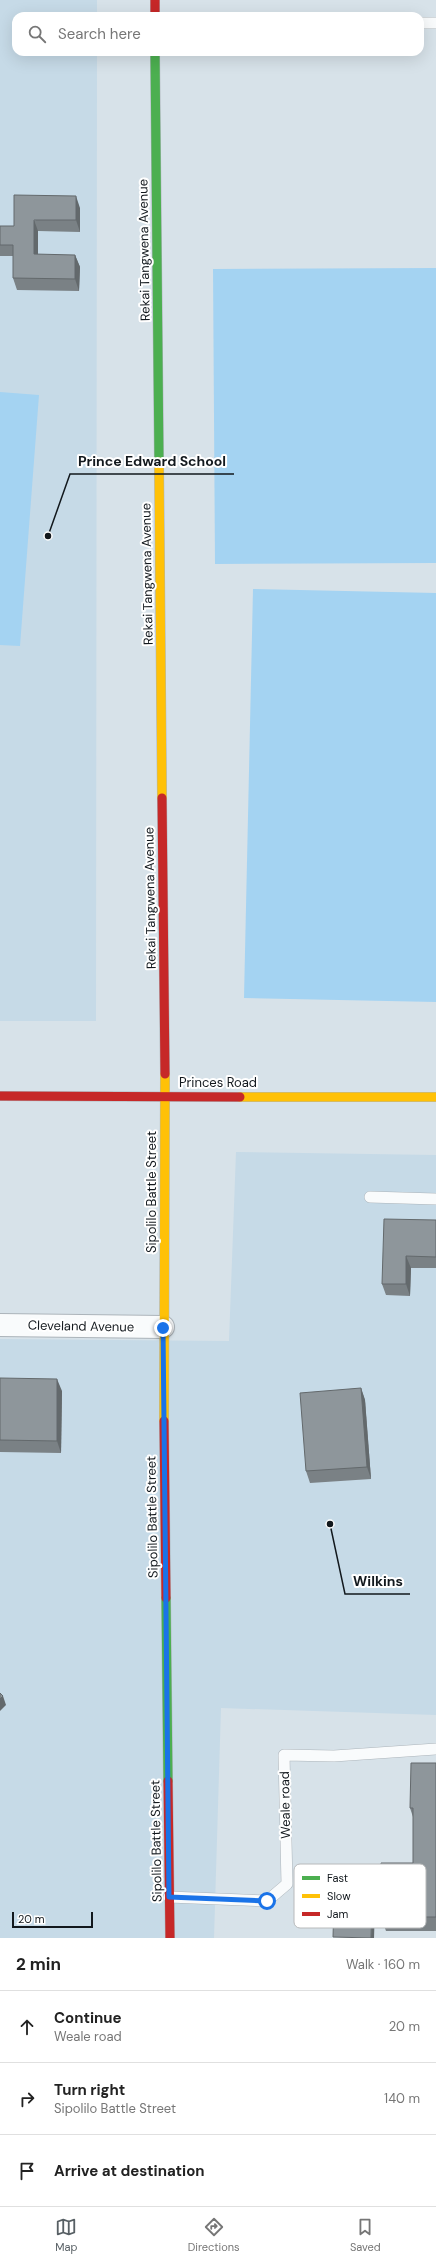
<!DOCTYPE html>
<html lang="en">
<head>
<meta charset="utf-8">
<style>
  body { margin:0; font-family:"DM Sans",sans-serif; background:#f6f6f6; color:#222 }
  .scale { position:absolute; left:12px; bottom:10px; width:81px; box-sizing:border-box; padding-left:4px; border:2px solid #12181d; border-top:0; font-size:11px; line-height:14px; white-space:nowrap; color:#12181d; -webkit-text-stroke:3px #fff; paint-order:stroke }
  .stop { position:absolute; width:12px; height:12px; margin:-9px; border:3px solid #1a73e8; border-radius:50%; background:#fff }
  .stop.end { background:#1a73e8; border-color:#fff; box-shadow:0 1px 4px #0008 }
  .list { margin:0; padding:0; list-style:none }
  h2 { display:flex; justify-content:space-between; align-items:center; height:52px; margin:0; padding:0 16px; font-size:17px }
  h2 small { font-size:13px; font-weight:400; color:#767676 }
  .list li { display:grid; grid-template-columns:26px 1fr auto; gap:12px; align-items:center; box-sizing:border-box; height:72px; padding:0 16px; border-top:1px solid #e0e0e0 }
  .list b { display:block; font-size:15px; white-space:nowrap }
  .list p { margin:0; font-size:13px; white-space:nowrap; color:#767676 }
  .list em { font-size:13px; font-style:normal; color:#767676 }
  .icon { flex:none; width:22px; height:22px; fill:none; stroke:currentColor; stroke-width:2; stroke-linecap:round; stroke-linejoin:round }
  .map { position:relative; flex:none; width:436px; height:1938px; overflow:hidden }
  .search { position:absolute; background:#fff; box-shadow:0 4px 16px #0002; left:12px; right:12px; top:12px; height:44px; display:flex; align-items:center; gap:10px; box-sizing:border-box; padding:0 14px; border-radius:12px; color:#767676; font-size:15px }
  .sheet { height:268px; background:#fff }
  nav { display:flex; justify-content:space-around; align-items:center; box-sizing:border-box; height:56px; border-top:1px solid #e0e0e0; background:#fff; font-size:11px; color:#767676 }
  nav a { display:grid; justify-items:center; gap:2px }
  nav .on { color:#575f64 }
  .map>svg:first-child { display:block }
  .built { fill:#c6dae7 }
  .green { fill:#a4d3f2 }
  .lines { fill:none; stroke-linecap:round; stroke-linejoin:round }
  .lane-casing { stroke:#acb4ba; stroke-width:12 }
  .street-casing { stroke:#acb4ba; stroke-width:24 }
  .fast-casing { stroke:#acb4ba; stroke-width:10 }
  .slow-casing { stroke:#acb4ba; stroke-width:10 }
  .jam-casing { stroke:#acb4ba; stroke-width:10 }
  .lane { stroke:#f9fbfc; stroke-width:11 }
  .street { stroke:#f9fbfc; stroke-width:22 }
  .fast { stroke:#4caf50; stroke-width:9 }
  .slow { stroke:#ffc107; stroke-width:9 }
  .jam { stroke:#c62828; stroke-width:9 }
  .wall { fill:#7a8185 }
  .shaded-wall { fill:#63696c }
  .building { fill:#8e969b; stroke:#63696c }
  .route { stroke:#1a73e8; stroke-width:5 }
  .labels { text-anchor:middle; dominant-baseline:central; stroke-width:4; stroke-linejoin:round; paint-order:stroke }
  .street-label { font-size:13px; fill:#12181d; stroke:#fff }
  .key { fill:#fff; stroke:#b8babb; stroke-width:1 }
  .key-label { font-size:11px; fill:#12181d }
  .leader { fill:none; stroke:#12181d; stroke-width:1.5 }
  .callout-dot { fill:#12181d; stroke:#fff; stroke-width:1.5 }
  .callout-label { font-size:14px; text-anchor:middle; font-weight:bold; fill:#12181d; stroke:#fff; stroke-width:4; stroke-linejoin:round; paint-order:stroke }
</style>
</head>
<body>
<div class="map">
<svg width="436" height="1938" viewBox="0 0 436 1938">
  <rect width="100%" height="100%" fill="#d7e2e9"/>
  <g class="built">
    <path d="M 0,0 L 97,0 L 97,16 L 16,16 L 16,52 L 97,52 L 96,1021 L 0,1021 Z"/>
    <path d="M 236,1152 L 436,1155 L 436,1715 L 221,1708 L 214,1938 L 0,1938 L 0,1339 L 229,1341 Z"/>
  </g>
  <g class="green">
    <path d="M 436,268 L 436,563 L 215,564 L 213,269 Z"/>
    <path d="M 0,392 L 39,395 L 20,646 L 0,645 Z"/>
    <path d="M 253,589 L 436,593 L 436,1002 L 244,998 Z"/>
  </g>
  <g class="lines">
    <g class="lane-casing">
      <g id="lane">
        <path d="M 420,23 L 436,23"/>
        <path d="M 370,1197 L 436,1199"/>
        <path d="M 169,1897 L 267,1901 L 287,1884 L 284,1755 L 334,1756 L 436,1749"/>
      </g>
    </g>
    <g class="street-casing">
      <path id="street" d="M 0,1325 L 163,1327"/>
    </g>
    <g class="fast-casing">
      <g id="fast">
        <path d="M 155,52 L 159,462"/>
        <path d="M 166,1598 L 168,1781"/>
      </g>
    </g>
    <g class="slow-casing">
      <g id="slow">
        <path d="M 159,462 L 162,798"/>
        <path d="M 240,1097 L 436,1097"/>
        <path d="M 164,1421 L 165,1074"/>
      </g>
    </g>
    <g class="jam-casing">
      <g id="jam">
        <path d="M 155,0 L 155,16"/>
        <path d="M 162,798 L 165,1074"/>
        <path d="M 0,1096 L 240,1097"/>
        <path d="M 164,1421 L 166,1598"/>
        <path d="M 168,1781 L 170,1938"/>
      </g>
    </g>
    <use href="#lane" class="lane"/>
    <use href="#street" class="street"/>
    <use href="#fast" class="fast"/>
    <use href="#slow" class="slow"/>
    <use href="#jam" class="jam"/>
  </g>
  <g class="wall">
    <path d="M 80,208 L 80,232 L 38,231 L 38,255 L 75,255 L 80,267 L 79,291 L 17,290 L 13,278 L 13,256 L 0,256 L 0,226 L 14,226 Z"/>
    <path d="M 436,1220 L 436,1268 L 411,1268 L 410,1296 L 386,1295 L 382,1284 Z"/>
    <path d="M 0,1378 L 62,1391 L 61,1453 L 0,1452 Z"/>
    <path d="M 361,1388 L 365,1400 L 371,1479 L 310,1483 L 306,1471 Z"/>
    <path d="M 436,1763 L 436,1931 L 386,1931 L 381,1917 L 413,1863 L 413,1817 L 410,1808 Z"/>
  </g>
  <g class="shaded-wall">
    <path d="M 76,196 L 80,208 L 80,232 L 76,220 Z"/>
    <path d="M 34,220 L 38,231 L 38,266 L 34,254 Z"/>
    <path d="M 75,255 L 80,267 L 79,291 L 75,279 Z"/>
    <path d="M 406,1256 L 411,1268 L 410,1296 L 406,1284 Z"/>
    <path d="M 57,1379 L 62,1391 L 61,1453 L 57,1441 Z"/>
    <path d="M 361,1388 L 365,1400 L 371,1479 L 367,1467 Z"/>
    <path d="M 3,1696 L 6,1705 L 0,1711 L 0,1699 Z"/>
    <path d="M 373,1868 L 376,1876 L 374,1938 L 371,1938 Z"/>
  </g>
  <g class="building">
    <path d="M 14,195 L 76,196 L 76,220 L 34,220 L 34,254 L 75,255 L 75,279 L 13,278 L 13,245 L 0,245 L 0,226 L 14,226 Z"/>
    <path d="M 384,1219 L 436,1220 L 436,1257 L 406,1256 L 406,1284 L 382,1284 Z"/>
    <path d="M 0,1378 L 57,1379 L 57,1441 L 0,1440 Z"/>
    <path d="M 361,1388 L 367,1467 L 306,1471 L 300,1393 Z"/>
    <path d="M 0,1693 L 3,1696 L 0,1699 Z"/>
    <path d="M 411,1763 L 436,1763 L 436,1917 L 381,1917 L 381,1863 L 413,1863 L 413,1808 L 410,1808 Z"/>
    <path d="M 335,1867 L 373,1868 L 371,1938 L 333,1937 Z"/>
  </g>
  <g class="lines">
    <path class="route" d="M 163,1328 L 169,1897 L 267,1901"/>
  </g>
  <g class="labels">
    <g class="street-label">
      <text transform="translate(144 250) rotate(-91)">Rekai Tangwena Avenue</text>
      <text transform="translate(147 574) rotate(-91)">Rekai Tangwena Avenue</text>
      <text transform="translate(150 898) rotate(-91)">Rekai Tangwena Avenue</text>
      <text x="218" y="1082">Princes Road</text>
      <text transform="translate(151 1192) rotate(-90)">Sipolilo Battle Street</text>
      <text transform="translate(81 1326) rotate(1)">Cleveland Avenue</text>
      <text transform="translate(152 1517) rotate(-91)">Sipolilo Battle Street</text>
      <text transform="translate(285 1805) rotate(-91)">Weale road</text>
      <text transform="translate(156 1841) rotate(-91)">Sipolilo Battle Street</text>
    </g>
  </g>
  <rect x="294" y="1864" width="132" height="64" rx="6" class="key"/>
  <rect x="302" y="1876" width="18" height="4" fill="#4caf50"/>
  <rect x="302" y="1894" width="18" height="4" fill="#ffc107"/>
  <rect x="302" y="1912" width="18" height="4" fill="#c62828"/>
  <g class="key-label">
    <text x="327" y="1882">Fast</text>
    <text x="327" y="1900">Slow</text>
    <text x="327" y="1918">Jam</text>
  </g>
  <path class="leader" d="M48 536L70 474H234M330 1524L345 1594H410"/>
  <g class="callout-dot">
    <circle cx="48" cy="536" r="4"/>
    <circle cx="330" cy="1524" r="4"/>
  </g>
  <g class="callout-label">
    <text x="152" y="466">Prince Edward School</text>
    <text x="378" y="1586">Wilkins</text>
  </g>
</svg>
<div class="scale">20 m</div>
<div class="stop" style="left:267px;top:1901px"></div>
<div class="stop end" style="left:163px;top:1328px"></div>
<div class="search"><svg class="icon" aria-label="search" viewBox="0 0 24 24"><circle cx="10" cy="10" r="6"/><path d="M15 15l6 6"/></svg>Search here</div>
</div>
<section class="sheet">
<h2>2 min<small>Walk · 160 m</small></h2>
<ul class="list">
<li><svg class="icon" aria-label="ahead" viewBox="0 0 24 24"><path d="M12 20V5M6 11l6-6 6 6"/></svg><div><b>Continue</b><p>Weale road</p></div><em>20 m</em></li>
<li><svg class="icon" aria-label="right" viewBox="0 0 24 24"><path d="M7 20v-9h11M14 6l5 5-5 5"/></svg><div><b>Turn right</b><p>Sipolilo Battle Street</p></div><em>140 m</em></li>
<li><svg class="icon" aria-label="arrive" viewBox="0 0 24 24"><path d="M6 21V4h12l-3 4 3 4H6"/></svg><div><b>Arrive at destination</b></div></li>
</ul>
</section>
<nav>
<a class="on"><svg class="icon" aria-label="map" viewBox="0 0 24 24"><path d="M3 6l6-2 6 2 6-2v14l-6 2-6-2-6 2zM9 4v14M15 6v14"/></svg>Map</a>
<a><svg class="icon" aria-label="directions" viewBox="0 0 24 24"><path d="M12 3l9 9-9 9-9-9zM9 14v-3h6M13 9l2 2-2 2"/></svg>Directions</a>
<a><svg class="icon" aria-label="saved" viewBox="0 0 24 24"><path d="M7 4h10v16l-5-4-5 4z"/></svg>Saved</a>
</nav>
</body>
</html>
